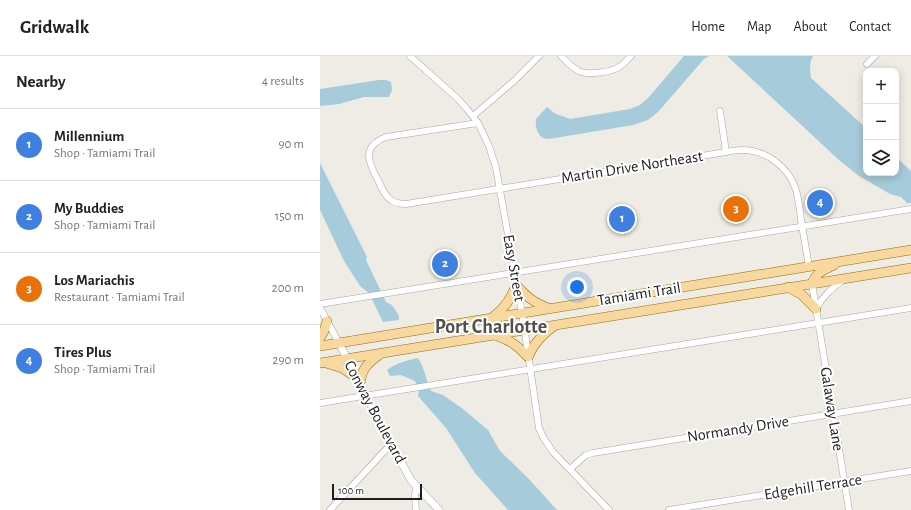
<!DOCTYPE html>
<html lang="en">
<head>
<meta charset="utf-8">
<style>
  body { margin:0; font-family:"Alegreya Sans",sans-serif; background:#f2f2f2; color:#222 }
  .controls { position:absolute; right:12px; top:12px; display:grid; overflow:hidden; border-radius:8px; box-shadow:0 2px 10px #0003 }
  .controls button { width:36px; height:36px; display:grid; place-items:center; padding:0; border:0; border-bottom:1px solid #e0e0e0; background:#fff; color:#222; font:20px sans-serif }
  .scale { position:absolute; left:12px; bottom:10px; width:90px; box-sizing:border-box; padding-left:4px; border:2px solid #1e1e1e; border-top:0; font-size:11px; line-height:14px; white-space:nowrap; color:#1e1e1e; -webkit-text-stroke:3px #fff; paint-order:stroke }
  .you { position:absolute; left:257px; top:231px; width:14px; height:14px; margin:-10px; border:3px solid #fff; border-radius:50%; background:#1a73e8; box-shadow:0 0 0 6px #1a73e833 }
  .badge { display:grid; place-items:center; width:26px; height:26px; border-radius:50%; background:#2563eb; color:#fff; font-size:13px; font-weight:700 }
  .pin { position:absolute; translate:-50% -50%; border:2px solid #fff; box-shadow:0 1px 4px #0006 }
  .list { margin:0; padding:0; list-style:none }
  h2 { display:flex; justify-content:space-between; align-items:center; height:52px; margin:0; padding:0 16px; font-size:17px }
  h2 small { font-size:13px; font-weight:400; color:#767676 }
  .list li { display:grid; grid-template-columns:26px 1fr auto; gap:12px; align-items:center; box-sizing:border-box; height:72px; padding:0 16px; border-top:1px solid #e0e0e0 }
  .list b { display:block; font-size:15px; white-space:nowrap }
  .list p { margin:0; font-size:13px; white-space:nowrap; color:#767676 }
  .list em { font-size:13px; font-style:normal; color:#767676 }
  .icon { flex:none; width:22px; height:22px; fill:none; stroke:currentColor; stroke-width:2; stroke-linecap:round; stroke-linejoin:round }
  .map { position:relative; flex:none; width:591px; height:454px; overflow:hidden }
  header { display:flex; align-items:center; gap:24px; box-sizing:border-box; height:56px; padding:0 20px; background:#fff; border-bottom:1px solid #e0e0e0 }
  header strong { font-size:19px }
  nav { display:flex; gap:22px; margin-inline-start:auto; font-size:14px }
  main { display:flex }
  aside { flex:1; background:#fff }
  .map>svg:first-child { display:block }
  .water { fill:#a6cbdb }
  .lines { fill:none; stroke-linecap:round; stroke-linejoin:round }
  .minor-casing { stroke:#a5a5a5; stroke-width:7 }
  .tertiary-casing { stroke:#a5a5a5; stroke-width:8 }
  .primary-casing { stroke:#926e05; stroke-width:10 }
  .minor { stroke:#fff; stroke-width:6 }
  .tertiary { stroke:#fff; stroke-width:7 }
  .primary { stroke:#f8d89f; stroke-width:9 }
  .labels { text-anchor:middle; dominant-baseline:central; stroke-width:4; stroke-linejoin:round; paint-order:stroke }
  .street-label { font-size:16px; fill:#1e1e1e; stroke:#fff }
  .district-label { font-size:20px; font-weight:bold; fill:#515151; stroke:#fff }
</style>
</head>
<body>
<header>
<strong>Gridwalk</strong>
<nav><a>Home</a><a>Map</a><a>About</a><a>Contact</a></nav>
</header>
<main>
<aside>
<h2>Nearby<small>4 results</small></h2>
<ul class="list">
<li><span class="badge" style="background:#3f7fe0">1</span><div><b>Millennium</b><p>Shop · Tamiami Trail</p></div><em>90 m</em></li>
<li><span class="badge" style="background:#3f7fe0">2</span><div><b>My Buddies</b><p>Shop · Tamiami Trail</p></div><em>150 m</em></li>
<li><span class="badge" style="background:#e8710a">3</span><div><b>Los Mariachis</b><p>Restaurant · Tamiami Trail</p></div><em>200 m</em></li>
<li><span class="badge" style="background:#3f7fe0">4</span><div><b>Tires Plus</b><p>Shop · Tamiami Trail</p></div><em>290 m</em></li>
</ul>
</aside>
<div class="map">
<svg width="591" height="454" viewBox="0 0 591 454">
  <rect width="100%" height="100%" fill="#eeece4"/>
  <g class="water">
    <path d="M 364,0 L 389,0 L 384,3 L 338,56 L 328,64 L 313,69 L 229,83 C 218,83 215,72 216,63 L 227,51 L 234,57 L 250,63 L 310,53 L 320,49 L 329,41 Z"/>
    <path d="M 407,0 L 493,0 C 489,7 490,14 491,22 L 546,72 L 546,117 L 576,117 L 576,101 L 591,115 L 591,147 L 587,147 L 581,141 L 570,138 L 539,120 L 519,104 Z"/>
    <path d="M 59,24 L 66,24 L 71,26 L 72,34 L 69,41 L 44,41 L 19,48 L 0,50 L 0,33 Z"/>
    <path d="M 0,107 L 47,201 L 46,204 L 66,246 L 72,249 L 79,260 L 79,264 L 63,266 L 49,237 L 40,230 L 24,205 L 0,154 Z"/>
    <path d="M 98,302 C 105,313 106,324 111,335 L 123,339 L 143,353 L 168,374 L 180,395 L 208,422 L 237,454 L 188,454 L 155,417 L 126,372 L 98,340 L 99,336 L 95,325 L 81,319 L 70,320 L 67,314 C 78,306 86,305 98,302 Z"/>
  </g>
  <g class="lines">
    <g class="minor-casing">
      <g id="minor">
        <path d="M 90,0 L 137,42 L 147,53 L 158,67 L 169,90 L 176,112 L 202,257 L 219,372 L 223,381 L 233,396 L 289,454"/>
        <path d="M 241,0 C 247,6 253,13 261,16 C 269,19 292,16 299,11 C 303,9 307,4 311,0"/>
        <path d="M 547,8 L 555,0"/>
        <path d="M 400,55 L 406,96"/>
        <path d="M 153,60 L 194,25 L 219,0"/>
        <path d="M 158,67 L 66,81 C 40,91 49,108 59,126 C 62,133 65,140 71,144 C 75,147 80,148 86,148 L 406,96 C 411,95 417,94 422,94 C 446,94 469,111 476,134 C 479,144 480,154 481,164 C 484,180 486,195 489,210"/>
        <path d="M 492,228 L 529,454"/>
        <path d="M 0,248 L 591,153"/>
        <path d="M 0,252 L 19,287"/>
        <path d="M 496,253 C 503,240 511,233 523,224"/>
        <path d="M 0,347 L 591,252"/>
        <path d="M 250,413 L 266,399 L 273,397 L 591,345"/>
        <path d="M 96,430 L 95,441 L 96,454"/>
        <path d="M 10,454 L 71,388"/>
        <path d="M 349,454 L 591,415"/>
      </g>
    </g>
    <g class="tertiary-casing">
      <path id="tertiary" d="M 19,287 L 71,388 L 91,424 L 119,454"/>
    </g>
    <g class="primary-casing">
      <g id="primary">
        <path d="M 492,228 C 495,217 504,214 514,209"/>
        <path d="M 468,231 L 482,239 L 496,253"/>
        <path d="M 174,260 C 186,251 191,242 196,229 C 207,241 213,246 228,252"/>
        <path d="M 175,279 C 191,285 197,289 208,301 C 214,287 222,279 234,270"/>
        <path d="M 0,282 L 4,275 L 7,265"/>
        <path d="M 0,290 L 591,194"/>
        <path d="M 0,307 L 591,212"/>
        <path d="M 6,307 L 22,312 L 37,322"/>
        <path d="M 40,328 C 42,312 47,308 59,299"/>
      </g>
    </g>
    <use href="#minor" class="minor"/>
    <use href="#tertiary" class="tertiary"/>
    <use href="#primary" class="primary"/>
  </g>
  <g class="labels">
    <g class="street-label">
      <text transform="translate(312 111) rotate(-9)">Martin Drive Northeast</text>
      <text transform="translate(194 212) rotate(80)">Easy Street</text>
      <text transform="translate(319 238) rotate(-9)">Tamiami Trail</text>
      <text transform="translate(512 353) rotate(81)">Galaway Lane</text>
      <text transform="translate(55 356) rotate(62)">Conway Boulevard</text>
      <text transform="translate(418 373) rotate(-9)">Normandy Drive</text>
      <text transform="translate(493 431) rotate(-9)">Edgehill Terrace</text>
    </g>
    <g class="district-label">
      <text x="171" y="271">Port Charlotte</text>
    </g>
  </g>
</svg>
<div class="controls">
<button>+</button>
<button>−</button>
<button><svg class="icon" aria-label="layers" viewBox="0 0 24 24"><path d="M12 4l9 5-9 5-9-5zM3 14l9 5 9-5"/></svg></button>
</div>
<div class="scale">100 m</div>
<div class="you"></div>
<div class="pin badge" style="left:302px;top:163px;background:#3f7fe0">1</div>
<div class="pin badge" style="left:125px;top:208px;background:#3f7fe0">2</div>
<div class="pin badge" style="left:416px;top:153px;background:#e8710a">3</div>
<div class="pin badge" style="left:500px;top:147px;background:#3f7fe0">4</div>
</div>
</main>
</body>
</html>
